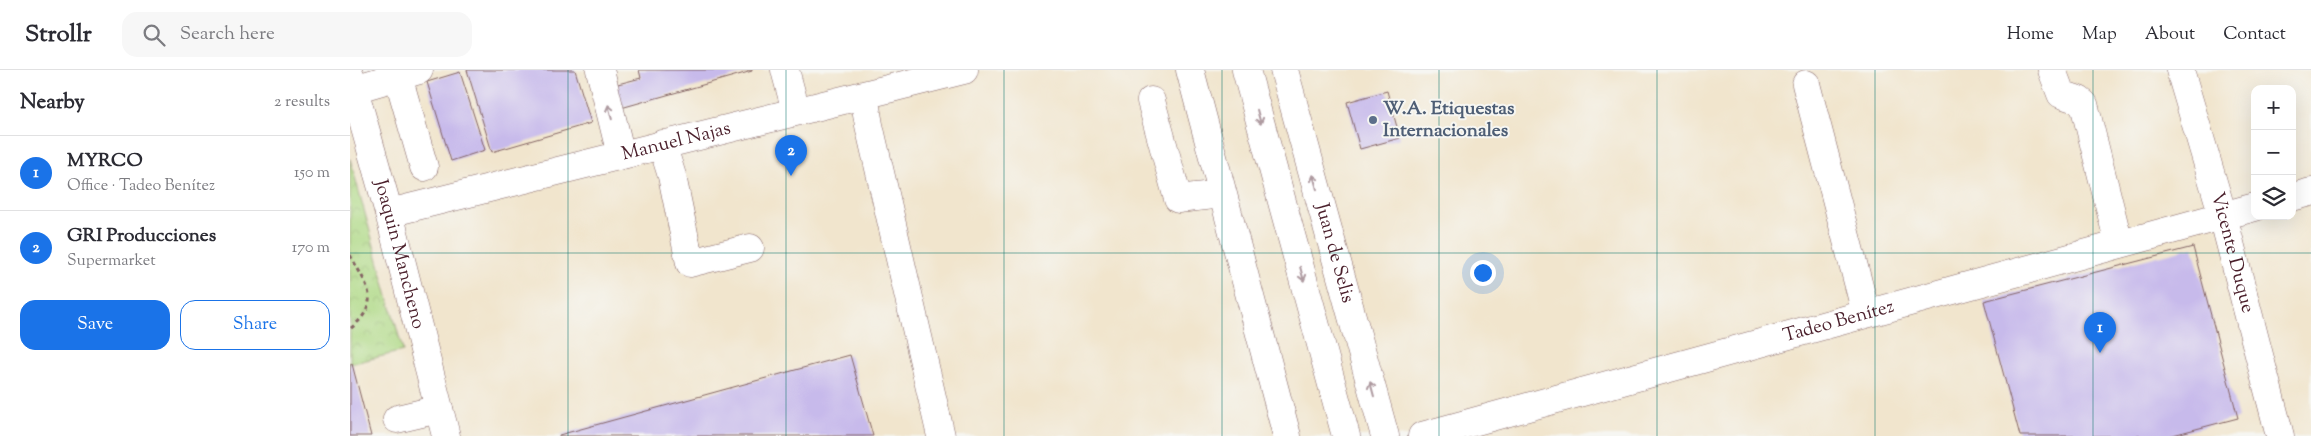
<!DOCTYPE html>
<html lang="en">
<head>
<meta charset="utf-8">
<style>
  body { margin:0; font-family:"Sorts Mill Goudy",serif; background:#f7f7f7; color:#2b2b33 }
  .controls { position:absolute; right:15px; top:15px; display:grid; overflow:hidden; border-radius:10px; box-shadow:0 5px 20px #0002 }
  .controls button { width:45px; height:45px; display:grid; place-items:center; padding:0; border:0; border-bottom:1px solid #e1e1e2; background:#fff; color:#2b2b33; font:25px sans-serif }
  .you { position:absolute; left:1132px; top:202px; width:18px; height:18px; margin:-12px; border:4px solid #fff; border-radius:50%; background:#1a73e8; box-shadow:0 0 0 8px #1a73e833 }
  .badge { display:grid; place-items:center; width:32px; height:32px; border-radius:50%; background:#1a73e8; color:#fff; font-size:16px; font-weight:700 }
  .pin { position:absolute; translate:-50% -41px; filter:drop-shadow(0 1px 2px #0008) }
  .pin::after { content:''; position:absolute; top:26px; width:18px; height:15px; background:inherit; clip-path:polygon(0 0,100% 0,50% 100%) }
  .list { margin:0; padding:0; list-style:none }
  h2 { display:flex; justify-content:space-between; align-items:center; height:65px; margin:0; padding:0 20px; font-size:21px }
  h2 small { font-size:16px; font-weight:400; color:#7c7c81 }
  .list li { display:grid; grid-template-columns:32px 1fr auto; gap:15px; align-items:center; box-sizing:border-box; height:75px; padding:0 20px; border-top:1px solid #e1e1e2 }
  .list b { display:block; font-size:19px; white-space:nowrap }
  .list p { margin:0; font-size:16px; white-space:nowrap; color:#7c7c81 }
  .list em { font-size:16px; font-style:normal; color:#7c7c81 }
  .actions { display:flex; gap:10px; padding:15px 20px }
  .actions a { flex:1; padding:11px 0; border:1px solid #1a73e8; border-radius:15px; text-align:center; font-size:18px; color:#1a73e8 }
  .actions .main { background:#1a73e8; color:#fff }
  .icon { flex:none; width:28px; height:28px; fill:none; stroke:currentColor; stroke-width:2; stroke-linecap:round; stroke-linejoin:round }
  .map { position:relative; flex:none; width:1961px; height:366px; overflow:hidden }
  header { display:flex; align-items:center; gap:30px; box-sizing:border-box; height:70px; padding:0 25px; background:#fff; border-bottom:1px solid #e1e1e2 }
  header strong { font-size:24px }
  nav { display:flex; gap:28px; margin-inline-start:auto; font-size:18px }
  .search { width:350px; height:45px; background:#f7f7f7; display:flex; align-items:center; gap:12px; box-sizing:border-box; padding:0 18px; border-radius:15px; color:#7c7c81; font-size:19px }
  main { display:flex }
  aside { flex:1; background:#fff }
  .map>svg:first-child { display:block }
  .park { fill:url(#park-crowns); stroke:#7c7c58 }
  .building { fill:#c7baeb }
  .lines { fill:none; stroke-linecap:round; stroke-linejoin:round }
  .minor-casing { stroke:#846464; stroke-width:29 }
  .major-casing { stroke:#846464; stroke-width:29 }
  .path { stroke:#846464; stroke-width:3; stroke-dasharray:4 4; stroke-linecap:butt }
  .minor { stroke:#fff; stroke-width:28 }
  .major { stroke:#fff; stroke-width:28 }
  .oneway { stroke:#ae9aa0 }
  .grid { fill:none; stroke:#0f766e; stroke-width:1; stroke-opacity:0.55 }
  .service-dot { fill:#5c6f8a; stroke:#f6f6f2; stroke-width:2 }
  .labels { text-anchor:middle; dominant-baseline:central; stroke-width:4; stroke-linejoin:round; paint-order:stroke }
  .service-label { font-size:19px; font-weight:bold; fill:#4e5e75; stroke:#f6f6f2; text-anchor:start }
  .street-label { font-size:19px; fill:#4a1f2b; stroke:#f6f6f2 }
</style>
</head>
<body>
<header>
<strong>Strollr</strong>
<div class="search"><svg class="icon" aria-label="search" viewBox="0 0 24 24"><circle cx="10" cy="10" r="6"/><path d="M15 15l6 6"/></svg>Search here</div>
<nav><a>Home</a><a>Map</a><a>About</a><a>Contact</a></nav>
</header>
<main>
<aside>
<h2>Nearby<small>2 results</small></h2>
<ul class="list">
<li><span class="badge">1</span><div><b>MYRCO</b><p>Office · Tadeo Benítez</p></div><em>150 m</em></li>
<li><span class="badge">2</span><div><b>GRI Producciones</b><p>Supermarket</p></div><em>170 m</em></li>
</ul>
<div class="actions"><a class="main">Save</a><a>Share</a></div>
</aside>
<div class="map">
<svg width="1961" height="366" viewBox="0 0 1961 366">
  <defs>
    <pattern id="park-crowns" width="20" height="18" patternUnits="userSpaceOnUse" patternTransform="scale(1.25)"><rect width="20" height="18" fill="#afd985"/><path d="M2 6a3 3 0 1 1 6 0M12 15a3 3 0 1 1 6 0" fill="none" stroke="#98ba73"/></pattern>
  </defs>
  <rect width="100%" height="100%" fill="#f6f6f2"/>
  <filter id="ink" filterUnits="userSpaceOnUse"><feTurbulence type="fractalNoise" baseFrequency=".02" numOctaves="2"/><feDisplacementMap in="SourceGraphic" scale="10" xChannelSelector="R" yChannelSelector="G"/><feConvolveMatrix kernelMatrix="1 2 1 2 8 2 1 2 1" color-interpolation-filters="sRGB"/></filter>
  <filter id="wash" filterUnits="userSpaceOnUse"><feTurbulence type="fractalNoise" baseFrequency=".0096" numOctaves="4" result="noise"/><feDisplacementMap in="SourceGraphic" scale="20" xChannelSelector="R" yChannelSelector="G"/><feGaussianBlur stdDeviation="1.12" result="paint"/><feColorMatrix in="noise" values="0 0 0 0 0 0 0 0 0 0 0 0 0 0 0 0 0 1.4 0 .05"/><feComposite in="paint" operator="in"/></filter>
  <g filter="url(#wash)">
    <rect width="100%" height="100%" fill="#f1e5cd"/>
    <path class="park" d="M 0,89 L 53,281 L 0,294 Z"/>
    <g id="blocks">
      <g class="building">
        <path d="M 117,0 L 225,0 L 241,53 L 142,82 Z"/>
        <path d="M 289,0 L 402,0 L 402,1 L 271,38 L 264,15 L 291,8 Z"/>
        <path d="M 110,2 L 135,80 L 101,91 L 77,12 Z"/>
        <path d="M 1037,21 L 1050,68 L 1010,79 L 997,32 Z"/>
        <path d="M 1843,177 L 1888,348 L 1819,366 L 1670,366 L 1634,231 Z"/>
        <path d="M 500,285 L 523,366 L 209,366 L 209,365 Z"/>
        <path d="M 0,294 L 2,294 L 21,366 L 0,366 Z"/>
      </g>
    </g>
  </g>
  <g filter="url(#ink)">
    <use href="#blocks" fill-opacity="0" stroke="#846464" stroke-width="1"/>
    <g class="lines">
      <g class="minor-casing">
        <g id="minor">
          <path d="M 250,0 L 271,85"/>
          <path d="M 435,0 L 446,41"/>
          <path d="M 840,0 L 937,366"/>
          <path d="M 1702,0 L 1711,24 L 1729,30 L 1734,34 L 1769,174"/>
          <path id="s1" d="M 1830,0 L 1873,146 L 1930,366"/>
          <path id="s2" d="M 0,5 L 39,143 L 96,366"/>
          <path d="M 48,6 L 74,97"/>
          <path d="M 1456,14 L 1516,243"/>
          <path d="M 4,19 L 69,0"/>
          <path d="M 514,26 L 519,55 L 591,366"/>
          <path d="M 801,31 L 828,129 L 872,124"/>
          <path d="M 312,74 L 322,106 L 340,193 L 400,178"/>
          <path d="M 1942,127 L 1961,122"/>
          <path id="s3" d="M 39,143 L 614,0"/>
          <path d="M 47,349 L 89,339"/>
          <path id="s4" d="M 1072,366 L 1905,137"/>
        </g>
      </g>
      <g class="major-casing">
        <g id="major">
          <path d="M 896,0 L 996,366"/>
          <path id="s5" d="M 934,0 L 1035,366"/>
        </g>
      </g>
      <path class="path" d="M 0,185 C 17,216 33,232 0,259"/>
      <use href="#minor" class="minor"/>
      <use href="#major" class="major"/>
    </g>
    <defs><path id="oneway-shaft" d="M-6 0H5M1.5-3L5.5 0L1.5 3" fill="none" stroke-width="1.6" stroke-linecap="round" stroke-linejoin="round" transform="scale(1.25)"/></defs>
    <g class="oneway">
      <use href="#oneway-shaft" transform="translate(260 42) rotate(-104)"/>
      <use href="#oneway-shaft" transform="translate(909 47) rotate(75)"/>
      <use href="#oneway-shaft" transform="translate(965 112) rotate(-105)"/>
      <use href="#oneway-shaft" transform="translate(952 204) rotate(75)"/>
      <use href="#oneway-shaft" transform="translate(1022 319) rotate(-105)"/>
    </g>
  </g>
  <path class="grid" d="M 218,0 L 218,366M 436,0 L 436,366M 654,0 L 654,366M 872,0 L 872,366M 1089,0 L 1089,366M 1307,0 L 1307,366M 1525,0 L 1525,366M 1743,0 L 1743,366M 0,183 L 1961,183"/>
  <circle class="service-dot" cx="1023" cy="50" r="5"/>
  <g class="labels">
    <g class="service-label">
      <text x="1033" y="39">W.A. Etiquestas<tspan x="1033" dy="22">Internacionales</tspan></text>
    </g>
    <g class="street-label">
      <text stroke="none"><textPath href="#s3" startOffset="296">Manuel Najas</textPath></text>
      <text stroke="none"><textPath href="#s5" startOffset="190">Juan de Selis</textPath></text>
      <text stroke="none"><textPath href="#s1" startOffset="190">Vicente Duque</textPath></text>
      <text stroke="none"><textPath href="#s2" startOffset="186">Joaquin Mancheno</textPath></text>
      <text stroke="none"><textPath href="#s4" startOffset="432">Tadeo Benítez</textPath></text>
    </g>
  </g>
</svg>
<div class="controls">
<button>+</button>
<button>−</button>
<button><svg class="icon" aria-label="layers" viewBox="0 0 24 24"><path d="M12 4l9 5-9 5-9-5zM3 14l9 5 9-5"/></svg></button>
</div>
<div class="you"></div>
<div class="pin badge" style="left:1750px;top:283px">1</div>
<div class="pin badge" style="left:441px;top:106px">2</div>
</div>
</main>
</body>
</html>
